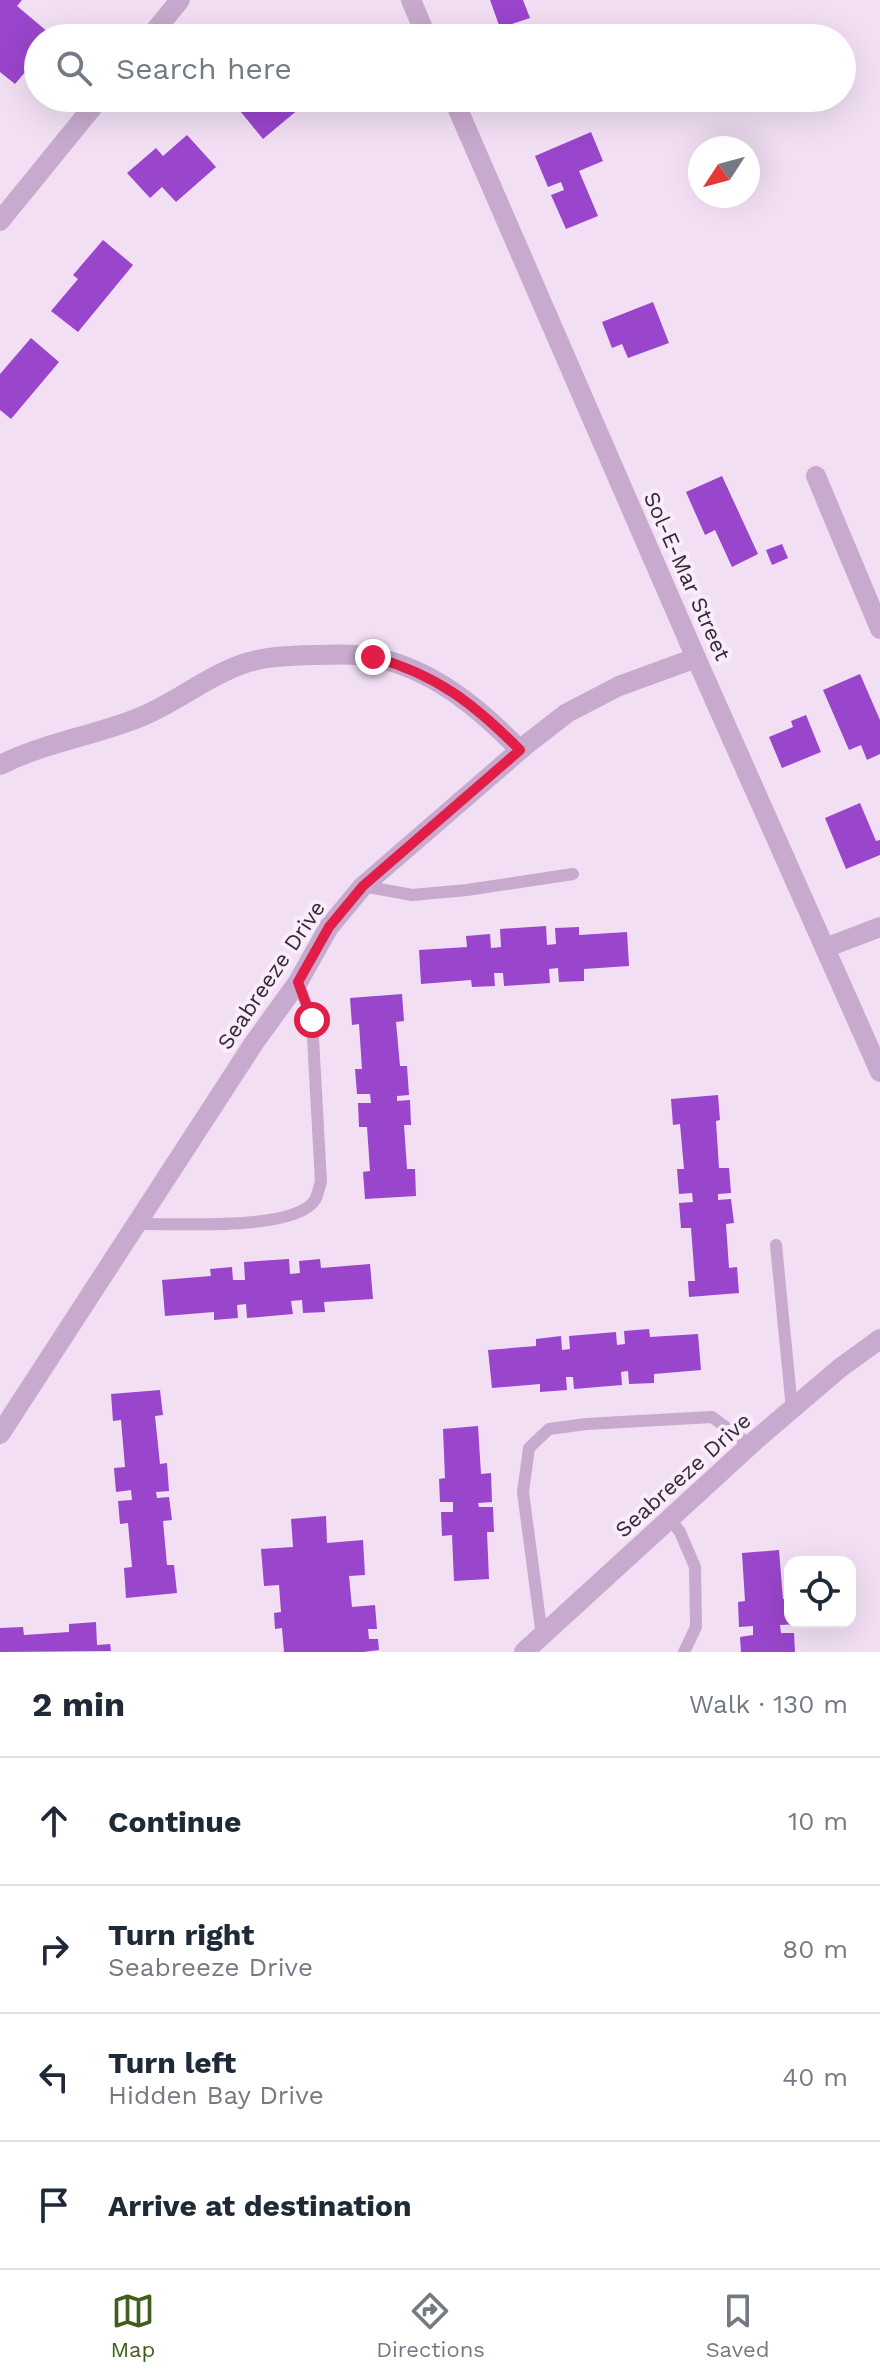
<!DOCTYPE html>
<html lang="en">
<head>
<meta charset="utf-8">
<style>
  body { margin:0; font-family:"Work Sans",sans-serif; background:#f2f2f3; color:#1f2937 }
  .controls { position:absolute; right:24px; bottom:24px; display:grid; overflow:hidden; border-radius:16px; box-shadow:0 8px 32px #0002 }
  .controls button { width:72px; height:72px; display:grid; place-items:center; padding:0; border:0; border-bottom:2px solid #e0e1e3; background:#fff; color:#1f2937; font:40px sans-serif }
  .compass { position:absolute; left:688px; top:136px; width:72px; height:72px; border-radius:50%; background:#fff; box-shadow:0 8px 32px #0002; rotate:234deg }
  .stop { position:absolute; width:24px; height:24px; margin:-18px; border:6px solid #e11d48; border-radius:50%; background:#fff }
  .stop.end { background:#e11d48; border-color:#fff; box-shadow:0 2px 8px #0008 }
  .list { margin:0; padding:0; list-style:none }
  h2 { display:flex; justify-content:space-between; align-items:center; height:104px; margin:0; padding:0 32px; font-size:34px }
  h2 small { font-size:26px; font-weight:400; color:#747a83 }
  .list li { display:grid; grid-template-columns:52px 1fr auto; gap:24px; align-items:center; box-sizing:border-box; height:128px; padding:0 32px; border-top:2px solid #e0e1e3 }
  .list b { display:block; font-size:30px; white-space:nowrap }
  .list p { margin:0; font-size:26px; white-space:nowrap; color:#747a83 }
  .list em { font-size:26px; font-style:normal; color:#747a83 }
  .icon { flex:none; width:44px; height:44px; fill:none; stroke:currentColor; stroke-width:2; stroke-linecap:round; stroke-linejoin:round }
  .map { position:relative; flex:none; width:880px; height:1652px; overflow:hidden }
  .search { position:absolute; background:#fff; box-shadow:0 8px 32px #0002; left:24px; right:24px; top:24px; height:88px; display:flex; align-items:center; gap:20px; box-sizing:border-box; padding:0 28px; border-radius:44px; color:#747a83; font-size:30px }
  .sheet { height:616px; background:#fff }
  nav { display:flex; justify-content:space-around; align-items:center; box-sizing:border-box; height:112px; border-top:2px solid #e0e1e3; background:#fff; font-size:22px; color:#747a83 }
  nav a { display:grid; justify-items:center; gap:4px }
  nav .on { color:#415f1c }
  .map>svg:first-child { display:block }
  .building { fill:#9945cc }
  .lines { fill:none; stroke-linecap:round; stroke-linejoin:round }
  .lane { stroke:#c7aacd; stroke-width:12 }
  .street { stroke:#c7aacd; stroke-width:20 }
  .route { stroke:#e11d48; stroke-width:10 }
  .labels { text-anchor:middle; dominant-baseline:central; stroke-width:8; stroke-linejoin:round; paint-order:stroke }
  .street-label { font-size:22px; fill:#352a3a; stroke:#faecfb }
</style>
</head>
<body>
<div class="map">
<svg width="880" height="1652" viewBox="0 0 880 1652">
  <rect width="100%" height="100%" fill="#f2dff4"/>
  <g class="building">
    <path d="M 0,0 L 22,0 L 17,6 L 55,38 L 38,38 L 38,57 L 15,84 L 0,72 Z"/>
    <path d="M 490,0 L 523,0 L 530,18 L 500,28 Z"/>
    <path d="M 233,98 L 312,98 L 263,139 L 231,100 Z"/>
    <path d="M 591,132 L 603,161 L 579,171 L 598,216 L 566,229 L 551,195 L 564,190 L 561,182 L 548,187 L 535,156 Z"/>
    <path d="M 187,135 L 216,167 L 176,202 L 162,187 L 150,198 L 127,173 L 156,148 L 163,156 Z"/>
    <path d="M 103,240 L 133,265 L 78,332 L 51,311 L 78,279 L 73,275 Z"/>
    <path d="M 653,302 L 669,343 L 628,358 L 622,344 L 612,348 L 602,322 Z"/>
    <path d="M 31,338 L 59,362 L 11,419 L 0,410 L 0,374 Z"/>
    <path d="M 722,476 L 758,554 L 732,567 L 715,530 L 705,535 L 686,492 Z"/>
    <path d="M 782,544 L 788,558 L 772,565 L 766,550 Z"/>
    <path d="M 860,674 L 880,720 L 880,754 L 867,760 L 861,745 L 849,750 L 823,690 Z"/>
    <path d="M 806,715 L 821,752 L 782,768 L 769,737 L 793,727 L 791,721 Z"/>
    <path d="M 860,803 L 876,841 L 880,840 L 880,855 L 846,869 L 825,818 Z"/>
    <path d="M 546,926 L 547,945 L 556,944 L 555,928 L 579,927 L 579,935 L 627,932 L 629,966 L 584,969 L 584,981 L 559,982 L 558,968 L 549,969 L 550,983 L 504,986 L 503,973 L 494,973 L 495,986 L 472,987 L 471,980 L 421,984 L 419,950 L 467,947 L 466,936 L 490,934 L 491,948 L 501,947 L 500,929 Z"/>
    <path d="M 402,994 L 404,1021 L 396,1022 L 400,1066 L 407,1066 L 409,1095 L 397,1096 L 397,1101 L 410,1100 L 411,1125 L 404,1125 L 407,1169 L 415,1169 L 416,1196 L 365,1199 L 363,1172 L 370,1171 L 367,1127 L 359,1127 L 358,1103 L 371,1103 L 370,1094 L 357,1094 L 355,1069 L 362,1069 L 359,1024 L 352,1025 L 350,998 Z"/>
    <path d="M 718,1095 L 720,1120 L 716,1121 L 719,1168 L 729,1168 L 731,1193 L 718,1194 L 718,1200 L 731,1199 L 734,1223 L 726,1224 L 729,1268 L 737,1267 L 739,1293 L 689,1297 L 688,1281 L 695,1281 L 691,1228 L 681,1228 L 679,1203 L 693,1202 L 692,1193 L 679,1194 L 677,1169 L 684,1169 L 680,1124 L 673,1125 L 671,1099 Z"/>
    <path d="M 289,1259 L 290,1274 L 300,1273 L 299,1261 L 320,1259 L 321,1268 L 370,1264 L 373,1299 L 324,1302 L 325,1312 L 303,1313 L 302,1300 L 291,1301 L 293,1314 L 247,1318 L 246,1304 L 237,1305 L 238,1318 L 214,1320 L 214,1312 L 165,1316 L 162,1280 L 211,1276 L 210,1269 L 232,1267 L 233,1280 L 245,1280 L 244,1262 Z"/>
    <path d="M 649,1329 L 650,1337 L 698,1334 L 701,1370 L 654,1374 L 654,1383 L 629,1384 L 628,1371 L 621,1372 L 622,1385 L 574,1389 L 573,1377 L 566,1377 L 567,1390 L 540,1392 L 540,1384 L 492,1388 L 488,1350 L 536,1346 L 536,1339 L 561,1336 L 562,1350 L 570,1349 L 569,1336 L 616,1332 L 617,1345 L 625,1344 L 624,1331 Z"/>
    <path d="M 160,1390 L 163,1415 L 155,1416 L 160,1464 L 167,1463 L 169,1491 L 156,1492 L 157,1498 L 169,1497 L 172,1520 L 163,1521 L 167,1565 L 174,1565 L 177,1593 L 126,1598 L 124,1568 L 132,1567 L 128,1523 L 120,1524 L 118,1501 L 132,1500 L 131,1490 L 116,1492 L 114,1468 L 125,1467 L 121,1420 L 113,1421 L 111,1394 Z"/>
    <path d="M 478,1426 L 481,1474 L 491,1473 L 492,1502 L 478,1503 L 479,1507 L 493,1507 L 494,1532 L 487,1532 L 489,1579 L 454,1581 L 452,1535 L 442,1536 L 441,1512 L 453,1512 L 453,1502 L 440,1502 L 439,1479 L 445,1478 L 443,1429 Z"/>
    <path d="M 326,1516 L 327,1543 L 363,1540 L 365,1575 L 349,1576 L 352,1607 L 375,1605 L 377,1629 L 368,1629 L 369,1639 L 378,1639 L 379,1650 L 363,1652 L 284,1652 L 282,1628 L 275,1629 L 274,1613 L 281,1612 L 279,1585 L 264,1586 L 261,1549 L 293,1547 L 291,1519 Z"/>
    <path d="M 779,1550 L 783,1599 L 790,1599 L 790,1622 L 798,1622 L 798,1624 L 780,1625 L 781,1633 L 794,1633 L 795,1652 L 741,1652 L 740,1637 L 753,1635 L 753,1626 L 739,1627 L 738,1602 L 745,1601 L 742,1553 Z"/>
    <path d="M 96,1622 L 97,1645 L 110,1644 L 111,1651 L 0,1652 L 0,1628 L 23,1627 L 24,1635 L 69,1632 L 69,1624 Z"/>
  </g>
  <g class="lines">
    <g class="lane">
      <path d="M 363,886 L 412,895 L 467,890 L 573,874"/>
      <path d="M 137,1224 C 174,1223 294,1232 315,1200 C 318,1195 319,1187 321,1182 L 312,1020 L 298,982"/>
      <path d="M 776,1245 L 792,1409"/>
      <path d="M 670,1519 L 680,1532 L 695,1567 L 696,1627 L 684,1652"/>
      <path d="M 542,1636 L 523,1492 L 529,1448 L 549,1429 L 586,1424 L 712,1417 L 750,1445"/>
    </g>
    <g class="street">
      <path d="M 411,0 L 427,38"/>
      <path d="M 149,38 L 180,0"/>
      <path d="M 453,98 L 696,658 L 880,1072"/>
      <path d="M 0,221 L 100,98"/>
      <path d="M 816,476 L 880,629"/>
      <path d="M 0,765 C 44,743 93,736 138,718 C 174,704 204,678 240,665 C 264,656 288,656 312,655 C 333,655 353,653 373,657 C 433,669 479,708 520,750"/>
      <path d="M 825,948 L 880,927"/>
      <path d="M 0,1434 L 254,1043 L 298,982 L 329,927 L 363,886 L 527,744 L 567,713 L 619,686 L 696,658"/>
      <path d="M 524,1652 L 758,1438 L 840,1368 L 880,1339"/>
    </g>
  </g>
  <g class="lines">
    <path class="route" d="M 312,1020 L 298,982 L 329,927 L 363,886 L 520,750 C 474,704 438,675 373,657"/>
  </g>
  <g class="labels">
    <g class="street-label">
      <text transform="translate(687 576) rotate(66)">Sol-E-Mar Street</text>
      <text transform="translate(271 975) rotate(-56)">Seabreeze Drive</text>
      <text transform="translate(683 1475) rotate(-42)">Seabreeze Drive</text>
    </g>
  </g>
</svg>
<div class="controls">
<button><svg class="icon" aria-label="locate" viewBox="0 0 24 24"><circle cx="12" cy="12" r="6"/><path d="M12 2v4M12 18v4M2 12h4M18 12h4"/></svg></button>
</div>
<svg class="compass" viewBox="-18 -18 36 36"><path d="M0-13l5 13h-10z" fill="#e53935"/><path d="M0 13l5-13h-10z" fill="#747a83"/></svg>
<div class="stop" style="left:312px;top:1020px"></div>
<div class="stop end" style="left:373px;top:657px"></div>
<div class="search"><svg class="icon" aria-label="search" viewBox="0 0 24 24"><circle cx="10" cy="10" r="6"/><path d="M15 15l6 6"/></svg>Search here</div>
</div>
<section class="sheet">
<h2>2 min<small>Walk · 130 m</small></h2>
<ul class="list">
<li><svg class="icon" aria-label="ahead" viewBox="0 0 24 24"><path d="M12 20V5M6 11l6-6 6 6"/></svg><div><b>Continue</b></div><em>10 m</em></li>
<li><svg class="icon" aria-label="right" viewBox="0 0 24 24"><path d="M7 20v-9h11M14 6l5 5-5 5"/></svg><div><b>Turn right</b><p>Seabreeze Drive</p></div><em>80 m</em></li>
<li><svg class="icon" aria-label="left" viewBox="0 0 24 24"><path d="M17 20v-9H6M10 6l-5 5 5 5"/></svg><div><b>Turn left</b><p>Hidden Bay Drive</p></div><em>40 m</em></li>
<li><svg class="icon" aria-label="arrive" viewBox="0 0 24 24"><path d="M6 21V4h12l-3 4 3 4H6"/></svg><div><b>Arrive at destination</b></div></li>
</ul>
</section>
<nav>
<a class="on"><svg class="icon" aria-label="map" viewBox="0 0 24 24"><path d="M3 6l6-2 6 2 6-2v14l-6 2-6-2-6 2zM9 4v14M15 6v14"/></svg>Map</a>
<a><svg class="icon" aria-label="directions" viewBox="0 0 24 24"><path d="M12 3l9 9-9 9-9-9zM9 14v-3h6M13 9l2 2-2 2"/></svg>Directions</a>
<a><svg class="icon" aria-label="saved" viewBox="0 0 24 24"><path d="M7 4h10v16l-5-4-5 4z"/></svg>Saved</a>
</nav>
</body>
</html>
